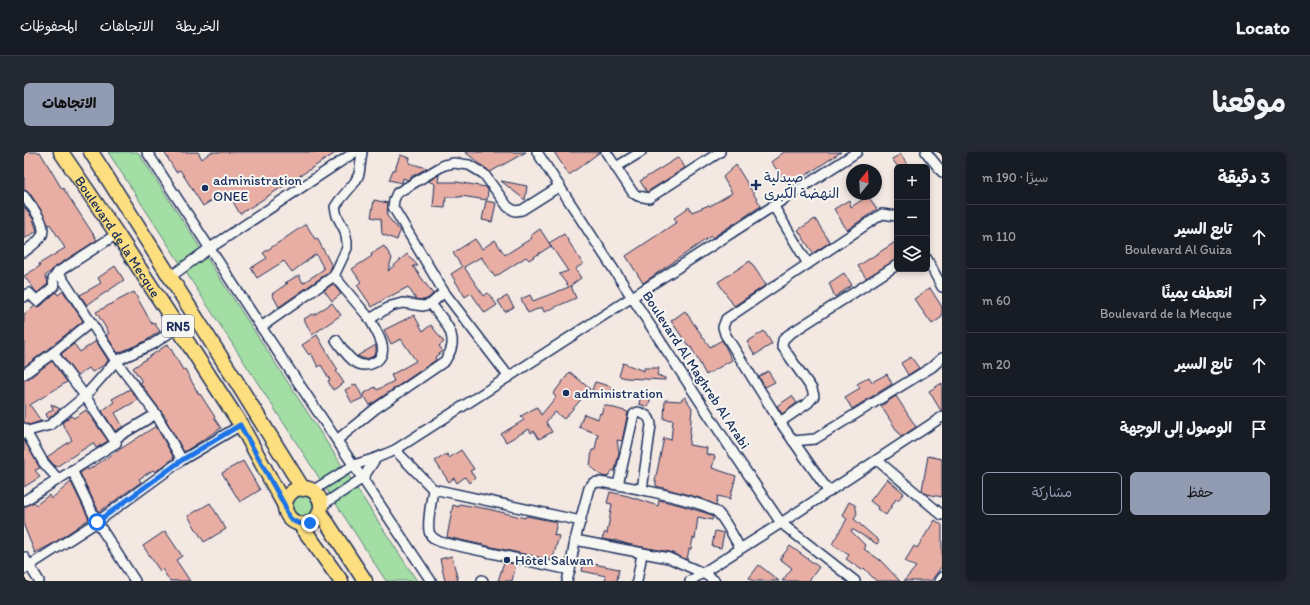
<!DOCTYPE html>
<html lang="ar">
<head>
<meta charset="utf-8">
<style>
  body { margin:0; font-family:Itim,"Playpen Sans Arabic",sans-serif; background:#242831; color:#f1f3f6; direction:rtl }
  .controls { position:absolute; right:12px; top:12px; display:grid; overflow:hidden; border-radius:6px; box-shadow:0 2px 6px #0003 }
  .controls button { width:36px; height:36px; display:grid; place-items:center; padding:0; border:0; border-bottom:1px solid #363941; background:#171b24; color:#f1f3f6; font:20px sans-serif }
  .compass { position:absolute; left:822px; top:12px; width:36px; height:36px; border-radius:50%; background:#171b24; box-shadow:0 2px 6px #0003; rotate:18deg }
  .stop { position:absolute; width:12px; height:12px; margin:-9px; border:3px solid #1a73e8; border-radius:50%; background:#fff }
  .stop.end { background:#1a73e8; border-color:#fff; box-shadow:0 1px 4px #0008 }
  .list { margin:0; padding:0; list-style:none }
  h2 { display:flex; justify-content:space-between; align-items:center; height:52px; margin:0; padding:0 16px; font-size:17px }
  h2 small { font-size:13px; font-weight:400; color:#9ea1a6 }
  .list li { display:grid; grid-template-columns:26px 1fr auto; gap:12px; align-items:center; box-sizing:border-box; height:64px; padding:0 16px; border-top:1px solid #363941 }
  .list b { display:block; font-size:15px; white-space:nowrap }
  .list p { margin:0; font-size:13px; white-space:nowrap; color:#9ea1a6 }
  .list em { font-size:13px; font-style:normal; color:#9ea1a6 }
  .actions { display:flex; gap:8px; padding:12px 16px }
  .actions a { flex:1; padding:9px 0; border:1px solid #919bb2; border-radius:6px; text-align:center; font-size:14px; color:#919bb2 }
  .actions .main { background:#919bb2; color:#111 }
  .icon { flex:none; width:22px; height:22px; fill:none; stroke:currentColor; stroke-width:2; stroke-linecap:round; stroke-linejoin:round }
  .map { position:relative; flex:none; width:918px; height:429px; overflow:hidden; direction:ltr; border-radius:6px }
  header { display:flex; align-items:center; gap:24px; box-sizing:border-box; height:56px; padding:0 20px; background:#171b24; border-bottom:1px solid #363941 }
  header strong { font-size:19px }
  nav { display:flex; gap:22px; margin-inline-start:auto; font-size:14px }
  .intro { display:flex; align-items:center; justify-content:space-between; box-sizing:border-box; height:96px; padding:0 24px }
  h1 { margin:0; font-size:28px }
  .button { padding:10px 18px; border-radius:6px; background:#919bb2; color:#111; font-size:14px; font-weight:700 }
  main { display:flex; gap:24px; padding:0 24px }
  aside { flex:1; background:#171b24; border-radius:6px; box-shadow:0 2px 6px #0003 }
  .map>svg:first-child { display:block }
  .green { fill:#a3dea4; stroke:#5f8681 }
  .building { fill:#e8aea3; stroke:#1b2f5e }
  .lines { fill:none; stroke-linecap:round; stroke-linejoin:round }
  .street-casing { stroke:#1b2f5e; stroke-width:12 }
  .primary-casing { stroke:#1b2f5e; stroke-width:17 }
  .street { stroke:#f6f6f2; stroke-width:9 }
  .primary { stroke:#fedf80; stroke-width:14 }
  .route { stroke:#1a73e8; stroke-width:5 }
  .poi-dot { fill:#1b2f5e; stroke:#f6f6f2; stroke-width:1.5 }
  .labels { text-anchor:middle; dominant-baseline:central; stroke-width:4; stroke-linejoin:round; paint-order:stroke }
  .shield { fill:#f6f6f2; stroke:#5d6b8a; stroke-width:1 }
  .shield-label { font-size:13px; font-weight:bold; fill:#1b2f5e }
  .poi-label { font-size:14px; fill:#1b2f5e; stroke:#f6f6f2; text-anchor:start }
  .street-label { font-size:14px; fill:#1b2f5e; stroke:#f6f6f2 }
</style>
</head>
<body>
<header>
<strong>Locato</strong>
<nav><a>الخريطة</a><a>الاتجاهات</a><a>المحفوظات</a></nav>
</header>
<div class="intro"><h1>موقعنا</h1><a class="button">الاتجاهات</a></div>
<main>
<aside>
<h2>3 دقيقة<small>سيرًا · 190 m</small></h2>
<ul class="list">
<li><svg class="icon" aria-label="ahead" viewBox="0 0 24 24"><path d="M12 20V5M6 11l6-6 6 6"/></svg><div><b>تابع السير</b><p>Boulevard Al Guiza</p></div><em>110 m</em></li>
<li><svg class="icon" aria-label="right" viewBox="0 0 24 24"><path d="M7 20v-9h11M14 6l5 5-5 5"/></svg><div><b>انعطف يمينًا</b><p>Boulevard de la Mecque</p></div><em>60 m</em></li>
<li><svg class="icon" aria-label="ahead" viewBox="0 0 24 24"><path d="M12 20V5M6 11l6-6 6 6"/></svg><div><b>تابع السير</b></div><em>20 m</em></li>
<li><svg class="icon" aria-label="arrive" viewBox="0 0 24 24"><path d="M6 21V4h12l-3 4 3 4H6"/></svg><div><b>الوصول إلى الوجهة</b></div></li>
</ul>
<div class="actions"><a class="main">حفظ</a><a>مشاركة</a></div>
</aside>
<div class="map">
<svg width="918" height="429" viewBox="0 0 918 429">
  <rect width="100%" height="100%" fill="#f3e8e2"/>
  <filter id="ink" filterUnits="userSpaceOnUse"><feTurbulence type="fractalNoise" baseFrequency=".025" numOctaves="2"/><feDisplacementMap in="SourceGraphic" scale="8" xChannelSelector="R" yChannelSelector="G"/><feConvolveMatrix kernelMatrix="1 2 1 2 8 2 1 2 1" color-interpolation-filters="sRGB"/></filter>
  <g filter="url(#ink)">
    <g class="green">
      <path d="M 84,0 L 114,0 L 393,429 L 362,429 Z"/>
      <circle cx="279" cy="354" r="11"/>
    </g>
    <g class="building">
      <path d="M 0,0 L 16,0 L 38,37 L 39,36 L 73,88 L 31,115 L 26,120 L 21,124 L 23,127 L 24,132 L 13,141 L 0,124 L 16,114 L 15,112 L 41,96 L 26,72 L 24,73 L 15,55 L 5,40 L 0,38 Z"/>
      <path d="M 140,0 L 174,0 L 178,7 L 187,0 L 313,0 L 216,62 L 203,39 L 179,54 L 156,18 L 152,20 Z"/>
      <path d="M 441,0 L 502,0 L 466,20 Z"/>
      <path d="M 530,0 L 576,0 L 545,23 Z"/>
      <path d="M 760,0 L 817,0 L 778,26 L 779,27 L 767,36 L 747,10 Z"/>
      <path d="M 877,2 L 885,15 L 874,15 L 868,7 Z"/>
      <path d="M 376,3 L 386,6 L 385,11 L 403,16 L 389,24 L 387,24 L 386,26 L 384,28 L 379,26 L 378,31 L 365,28 L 369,18 L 371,18 Z"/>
      <path d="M 655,5 L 661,16 L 623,40 L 616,29 Z"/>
      <path d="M 712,13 L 737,54 L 688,86 L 687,84 L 619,131 L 602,104 L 653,70 L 650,66 L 665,55 L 668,60 L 685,53 L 686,54 L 708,41 L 699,25 Z"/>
      <path d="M 415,23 L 414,30 L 433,30 L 462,35 L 464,38 L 463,48 L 437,44 L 437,45 L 422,45 L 421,56 L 409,55 L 411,32 L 404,29 Z"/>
      <path d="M 477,29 L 503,34 L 501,48 Z"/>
      <path d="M 844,44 L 853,57 L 823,78 L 810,57 L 825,48 L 827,55 Z"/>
      <path d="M 350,48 L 364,51 L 363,64 L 376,79 L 373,88 L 358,82 L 357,67 L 347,65 Z"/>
      <path d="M 462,49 L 472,51 L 468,70 L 458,68 Z"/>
      <path d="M 0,54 L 9,67 L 13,79 L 0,87 Z"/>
      <path d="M 791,67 L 806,90 L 789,101 L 774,78 Z"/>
      <path d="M 282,72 L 291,87 L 293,86 L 308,114 L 305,120 L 255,155 L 248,142 L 264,131 L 261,131 L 275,123 L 279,131 L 300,117 L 292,102 L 268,120 L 260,109 L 233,126 L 227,116 L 243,106 L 239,101 Z"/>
      <path d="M 516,77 L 527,94 L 505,108 L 502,105 L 471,125 L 457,105 L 440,115 L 460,144 L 464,141 L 473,153 L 461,161 L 447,141 L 441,145 L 427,122 L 438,115 L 429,101 L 451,87 L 458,97 L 471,88 L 481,103 L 508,86 L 506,84 Z"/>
      <path d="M 540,82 L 559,112 L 551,117 L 557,126 L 546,134 L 547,134 L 552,146 L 520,160 L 518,155 L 504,161 L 497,147 L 506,143 L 509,149 L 545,135 L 535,122 L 544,119 L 525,91 Z"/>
      <path d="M 873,89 L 873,107 L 842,126 L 834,114 Z"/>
      <path d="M 360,94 L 368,106 L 364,119 L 383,102 L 394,114 L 389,114 L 409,142 L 403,147 L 399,148 L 392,147 L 384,135 L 365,145 L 365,144 L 348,155 L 333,133 L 337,130 L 328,117 L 348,104 L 347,102 Z"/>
      <path d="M 726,109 L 742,133 L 710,154 L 694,130 Z"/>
      <path d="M 91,114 L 100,128 L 63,153 L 56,143 L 77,131 L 74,126 Z"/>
      <path d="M 820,121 L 828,133 L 811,145 L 805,131 Z"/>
      <path d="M 309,132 L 317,142 L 308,149 L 300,138 Z"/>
      <path d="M 906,136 L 918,155 L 918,165 L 908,172 L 890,147 Z"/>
      <path d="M 39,139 L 59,169 L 25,196 L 0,215 L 0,162 L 11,154 L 14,155 L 17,154 L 32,140 L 34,143 Z"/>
      <path d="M 110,140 L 128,172 L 130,171 L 136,179 L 120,190 L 94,201 L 82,183 L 85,181 L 72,160 Z"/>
      <path d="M 483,144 L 490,155 L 481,160 L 474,149 Z"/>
      <path d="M 308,151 L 317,163 L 288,183 L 280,167 L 288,162 L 290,163 Z"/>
      <path d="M 661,159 L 686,195 L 698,188 L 708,208 L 682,223 L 667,195 L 666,196 L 647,169 Z"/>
      <path d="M 390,163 L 399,179 L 407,173 L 420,190 L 415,194 L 419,199 L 411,205 L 412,208 L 346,253 L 339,242 L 351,235 L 353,238 L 370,229 L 367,223 L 392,209 L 377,187 L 367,192 L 360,178 Z"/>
      <path d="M 740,179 L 748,192 L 731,203 L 723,190 Z"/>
      <path d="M 293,183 L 307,207 L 314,218 L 312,219 L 320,231 L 309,238 L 304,229 L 306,228 L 297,213 L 294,215 L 287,201 L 285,203 L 278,193 Z"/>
      <path d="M 72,189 L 84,208 L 82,212 L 68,220 L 65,216 L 53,224 L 37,202 L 50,192 L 56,200 Z"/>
      <path d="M 144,192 L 159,218 L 161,217 L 175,243 L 176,242 L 191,265 L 190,266 L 197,276 L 160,300 L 142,268 L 143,267 L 116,231 L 118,230 L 117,228 L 109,216 Z"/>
      <path d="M 352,193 L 352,201 L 348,205 L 341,207 L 333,204 Z"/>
      <path d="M 887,205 L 895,216 L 884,223 L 877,211 Z"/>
      <path d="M 28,209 L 43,230 L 6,253 L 17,269 L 5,273 L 0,270 L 0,228 L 4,227 Z"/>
      <path d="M 599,211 L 620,219 L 620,216 L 635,216 L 633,223 L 641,226 L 641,228 L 602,226 L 595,224 Z"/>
      <path d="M 744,219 L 751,230 L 741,235 L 735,225 Z"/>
      <path d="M 546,220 L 566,237 L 540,267 L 531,260 L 522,270 L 528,280 L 515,287 L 510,279 L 507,281 L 505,277 L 482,290 L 477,282 L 500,268 L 497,264 L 513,255 L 517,263 L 532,245 L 529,242 Z"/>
      <path d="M 863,222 L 868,232 L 828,257 L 821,245 L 836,236 L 833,232 L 845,225 L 848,230 Z"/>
      <path d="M 571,230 L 589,235 L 583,246 L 568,238 Z"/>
      <path d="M 918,231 L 918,259 L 917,259 L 905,239 Z"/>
      <path d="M 332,232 L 339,246 L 328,251 L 321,238 Z"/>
      <path d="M 106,237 L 114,248 L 91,261 L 99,275 L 91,279 L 78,259 L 90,250 L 88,247 Z"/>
      <path d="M 617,243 L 627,246 L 624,255 L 615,252 Z"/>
      <path d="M 768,244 L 773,251 L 758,262 L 753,254 Z"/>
      <path d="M 872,244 L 892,275 L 877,285 L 857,254 Z"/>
      <path d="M 661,245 L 668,256 L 665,293 L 683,296 L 682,302 L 691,304 L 688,316 L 712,324 L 706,347 L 694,344 L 692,353 L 676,346 L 632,334 L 632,329 L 631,329 L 640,286 L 647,288 L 649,268 L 640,267 L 641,248 L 656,249 Z"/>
      <path d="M 27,252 L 36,257 L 24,267 L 22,262 L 29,257 Z"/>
      <path d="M 580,253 L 604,260 L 598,289 L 593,288 L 595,300 L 591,319 L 589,318 L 583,325 L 578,324 L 566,314 L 568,298 L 571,298 L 574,282 L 555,275 L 560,262 L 574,267 L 576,261 L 577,262 Z"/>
      <path d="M 62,258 L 84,289 L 72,296 L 69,291 L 32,315 L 23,305 L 48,288 L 38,271 L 47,264 L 50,266 Z"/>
      <path d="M 132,274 L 150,306 L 131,320 L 129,318 L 115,327 L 117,330 L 75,360 L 56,321 L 63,316 L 64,318 Z"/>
      <path d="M 0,288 L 16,316 L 11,318 L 16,325 L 0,335 Z"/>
      <path d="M 437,298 L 450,317 L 446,319 L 451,325 L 445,331 L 441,325 L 433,331 L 430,326 L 425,330 L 411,309 L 423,302 L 425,306 Z"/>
      <path d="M 904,304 L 918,307 L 918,345 L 903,342 L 898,338 Z"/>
      <path d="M 219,309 L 236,338 L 216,350 L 198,321 Z"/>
      <path d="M 863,327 L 880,341 L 874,348 L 872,347 L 862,363 L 853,357 L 854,355 L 846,349 Z"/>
      <path d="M 47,330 L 65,367 L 30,391 L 11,401 L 0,374 L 0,355 L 10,350 L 12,353 L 25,343 L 27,347 Z"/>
      <path d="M 586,340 L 604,344 L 634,354 L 635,348 L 656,353 L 685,362 L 689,365 L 688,368 L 674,365 L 671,387 L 669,386 L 667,397 L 665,397 L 663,408 L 646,400 L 607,393 L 590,388 L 590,389 L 578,387 L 581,380 L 583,382 L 588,352 L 583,351 Z"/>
      <path d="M 825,350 L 831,353 L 833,361 L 830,367 L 855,389 L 853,392 L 828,377 L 827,379 L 842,394 L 840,397 L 856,408 L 876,429 L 852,429 L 840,416 L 838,418 L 822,407 L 825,403 L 808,392 L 823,367 L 818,363 Z"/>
      <path d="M 186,351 L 202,377 L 180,390 L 164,364 Z"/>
      <path d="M 435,352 L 464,357 L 501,366 L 502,364 L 533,370 L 530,383 L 535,384 L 529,406 L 527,406 L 527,408 L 423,385 L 429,353 L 435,355 Z"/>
      <path d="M 911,368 L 918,373 L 918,414 L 907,429 L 880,429 L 892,415 L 881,409 L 890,394 L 893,396 Z"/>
      <path d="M 141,379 L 158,404 L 152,408 L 166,429 L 146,429 L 138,417 L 136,419 L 119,394 Z"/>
      <path d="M 691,379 L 700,381 L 697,396 L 688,394 Z"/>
      <path d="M 766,394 L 795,415 L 785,429 L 758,429 L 768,416 L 756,407 Z"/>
      <path d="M 428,404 L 434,429 L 421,429 L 416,407 Z"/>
      <path d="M 480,410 L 492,412 L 488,429 L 474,429 Z"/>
      <path d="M 560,410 L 595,417 L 593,429 L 581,429 L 582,424 L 558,419 Z"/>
      <path d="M 735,413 L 755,429 L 729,429 L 725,426 Z"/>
    </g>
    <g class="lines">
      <g class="street-casing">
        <g id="street">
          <path d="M 123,0 L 237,175 L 407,429"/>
          <path d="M 513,0 L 707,297 L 757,371 L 831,429"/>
          <path d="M 582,0 L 609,41 L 614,44 L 625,46 L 696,0"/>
          <path d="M 902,0 L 918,20"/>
          <path d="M 592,15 L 617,0"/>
          <path d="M 0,44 C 7,54 25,73 17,85 C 13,91 5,96 0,100"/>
          <path d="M 749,53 L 784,112"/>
          <path d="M 903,107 L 918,135"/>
          <path d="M 34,120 L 92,209 L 132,262 L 158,308"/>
          <path d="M 310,124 L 346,167 L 367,154 L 379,151 L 399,154 L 407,152 L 420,140 L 369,55 L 370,48 L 373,41 L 420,13 L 430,11 L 445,13 L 460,22 L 484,55 L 491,59 L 498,58 L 536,34"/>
          <path d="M 146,125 L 186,96 L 331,0"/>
          <path d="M 420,140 L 485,225"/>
          <path d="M 0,145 L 5,141 L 13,149 L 30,134 L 29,127 L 34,120 L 93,82"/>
          <path d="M 237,175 L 310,124 L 323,96 L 323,90 L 321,79 L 313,64 L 311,55 L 315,49 L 331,30 L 335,22 L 338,0"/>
          <path d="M 312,188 C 318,196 323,205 331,210 C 343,218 362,209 358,193 C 356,184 350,176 346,167"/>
          <path d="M 29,201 L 61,244 L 92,291"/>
          <path d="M 0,222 L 29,201 L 67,170"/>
          <path d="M 756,270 L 784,251 L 790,244 L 788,237 L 758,194 L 759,188 L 764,183 L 873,113"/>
          <path d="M 0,276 L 19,310 L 34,327"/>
          <path d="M 0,280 L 26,273 L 61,244 L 92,209 L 129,192 L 154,175"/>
          <path d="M 313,288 L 351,257 L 421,209 C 423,205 426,201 427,197 C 433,180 416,164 407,152"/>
          <path d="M 769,289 L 791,287 L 908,215 L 918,206"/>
          <path d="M 371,298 L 409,337 L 557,369"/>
          <path d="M 853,308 L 918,363"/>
          <path d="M 48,318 L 73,370 L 111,429"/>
          <path d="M 594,333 L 609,266 L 610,262 L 614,260 C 622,263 626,264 627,273 L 618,338"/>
          <path d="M 409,337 C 408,346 402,375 406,382 C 408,386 412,388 416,390 L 546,418"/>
          <path d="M 288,339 L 330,313 L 352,306 L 371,298 L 833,0"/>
          <path d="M 805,340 L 756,270 L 701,182 L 699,175 L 702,167 L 858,62 L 873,64"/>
          <path d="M 0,349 L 92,291 L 92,286 L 132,262"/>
          <path d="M 297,354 L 339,326 L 352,306"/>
          <path d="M 551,388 L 645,406 L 679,421 L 691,429"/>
          <path d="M 0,405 L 15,429"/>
          <path d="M 0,417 L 73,370 L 158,308 L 217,273"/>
          <path d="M 458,428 L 459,429"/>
          <path d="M 543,429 L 546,418 L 551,388 L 565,336 L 569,331 L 575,330 C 596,333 684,349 695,362 C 703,371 710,386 716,396"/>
          <path d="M 613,429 L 618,402"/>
          <path d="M 666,429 L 757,371 L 918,265"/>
          <path d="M 915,429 L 918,425"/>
        </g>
      </g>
      <g class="primary-casing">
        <g id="primary">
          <path id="s1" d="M 37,0 L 93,82 L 217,273 L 261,354"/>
          <path d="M 67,0 L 212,229 L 279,337"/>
          <circle cx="279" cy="354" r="18"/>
          <path d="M 296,360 L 341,429"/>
          <path d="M 276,372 L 317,429"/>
        </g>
      </g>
      <use href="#street" class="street"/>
      <use href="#primary" class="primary"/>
    </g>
  </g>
  <g class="lines" filter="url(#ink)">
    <path class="route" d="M 73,370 L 158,308 L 216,273 L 261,354 C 263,368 273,374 286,371"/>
  </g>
  <g class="poi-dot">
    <path d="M730 27h4v4h4v4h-4v4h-4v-4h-4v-4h4z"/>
    <circle cx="181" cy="36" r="4"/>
    <circle cx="542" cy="241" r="4"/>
    <circle cx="483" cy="408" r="4"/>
  </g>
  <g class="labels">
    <rect class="shield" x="138" y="163" width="32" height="22" rx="3"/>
    <g class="shield-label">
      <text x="154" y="174">RN5</text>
    </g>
    <g class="poi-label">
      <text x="740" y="25">صيدلية<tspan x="740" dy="16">النهضة الكبرى</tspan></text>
      <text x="189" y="28">administration<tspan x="189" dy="16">ONEE</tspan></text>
      <text x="550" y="241">administration</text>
      <text x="491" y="408">Hôtel Salwan</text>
    </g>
    <g class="street-label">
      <text stroke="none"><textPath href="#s1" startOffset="102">Boulevard de la Mecque</textPath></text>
      <text transform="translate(672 218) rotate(57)">Boulevard Al Maghreb Al Arabi</text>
    </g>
  </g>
</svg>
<div class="controls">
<button>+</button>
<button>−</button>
<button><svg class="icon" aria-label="layers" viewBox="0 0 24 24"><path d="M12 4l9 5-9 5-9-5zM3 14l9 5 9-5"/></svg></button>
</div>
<svg class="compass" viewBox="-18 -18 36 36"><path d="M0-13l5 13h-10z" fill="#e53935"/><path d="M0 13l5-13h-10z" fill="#9ea1a6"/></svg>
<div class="stop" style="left:73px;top:370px"></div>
<div class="stop end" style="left:286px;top:371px"></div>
</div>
</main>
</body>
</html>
